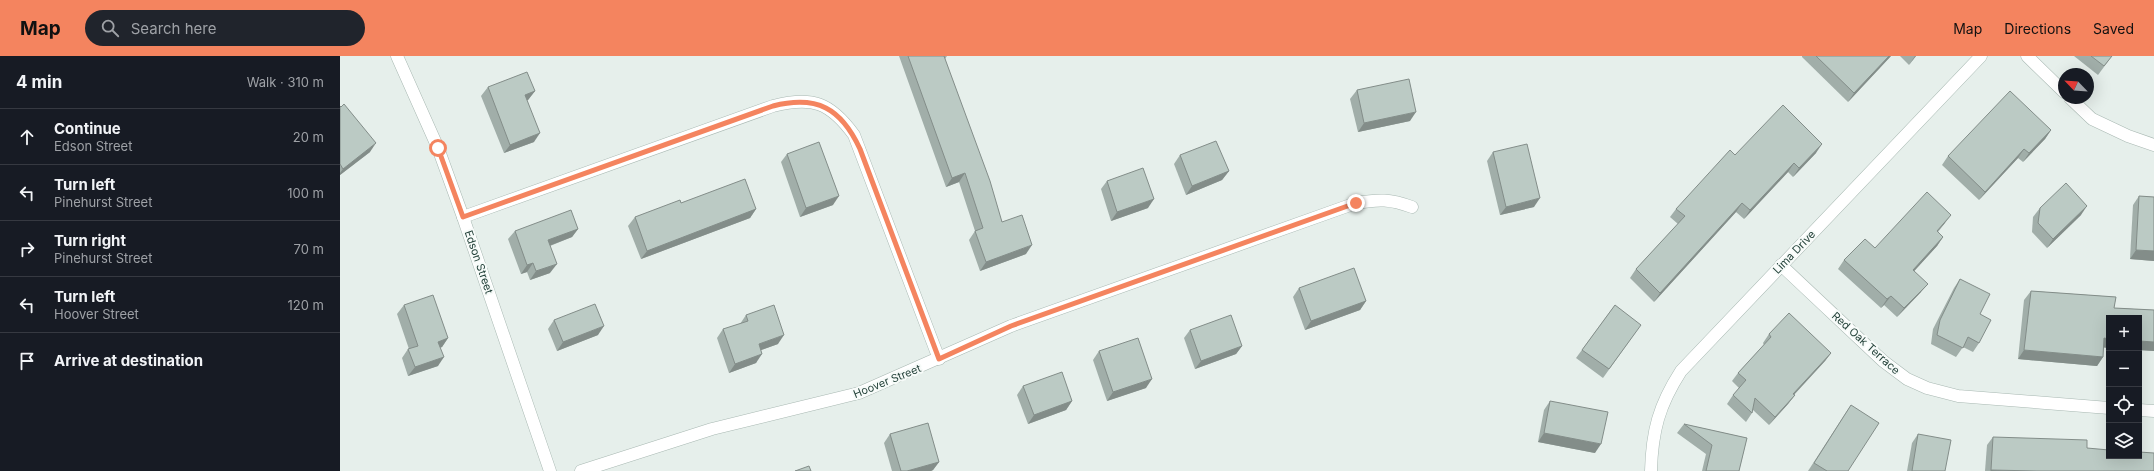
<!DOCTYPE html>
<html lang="en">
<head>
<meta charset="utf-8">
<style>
  body { margin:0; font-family:Inter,sans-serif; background:#20242c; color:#f1f3f6 }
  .controls { position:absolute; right:12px; bottom:12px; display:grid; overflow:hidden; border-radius:0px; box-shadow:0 4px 16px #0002 }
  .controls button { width:36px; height:36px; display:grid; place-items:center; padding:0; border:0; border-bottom:1px solid #363941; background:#171b24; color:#f1f3f6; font:20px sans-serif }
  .compass { position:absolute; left:1718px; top:12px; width:36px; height:36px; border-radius:50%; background:#171b24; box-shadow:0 4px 16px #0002; rotate:295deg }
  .stop { position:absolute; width:12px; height:12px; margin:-9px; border:3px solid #f4845f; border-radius:50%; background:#fff }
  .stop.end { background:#f4845f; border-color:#fff; box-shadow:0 1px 4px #0008 }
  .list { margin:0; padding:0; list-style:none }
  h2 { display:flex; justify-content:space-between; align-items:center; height:52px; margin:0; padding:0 16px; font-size:17px }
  h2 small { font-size:13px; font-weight:400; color:#9ea1a6 }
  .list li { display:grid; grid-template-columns:26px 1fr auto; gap:12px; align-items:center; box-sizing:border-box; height:56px; padding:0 16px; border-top:1px solid #363941 }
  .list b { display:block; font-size:15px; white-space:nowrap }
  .list p { margin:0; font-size:13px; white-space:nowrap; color:#9ea1a6 }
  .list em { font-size:13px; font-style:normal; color:#9ea1a6 }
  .icon { flex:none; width:22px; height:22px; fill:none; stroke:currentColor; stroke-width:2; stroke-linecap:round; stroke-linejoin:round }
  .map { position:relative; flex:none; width:1814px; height:415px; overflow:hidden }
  header { display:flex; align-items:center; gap:24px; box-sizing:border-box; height:56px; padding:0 20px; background:#f4845f; color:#111 }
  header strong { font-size:19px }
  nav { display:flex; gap:22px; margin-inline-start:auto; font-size:14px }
  .search { width:280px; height:36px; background:#20242c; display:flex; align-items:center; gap:10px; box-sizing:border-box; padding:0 14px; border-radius:22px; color:#9ea1a6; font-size:15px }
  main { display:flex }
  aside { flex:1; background:#171b24 }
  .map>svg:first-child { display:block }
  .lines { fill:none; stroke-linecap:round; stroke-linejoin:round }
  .minor-casing { stroke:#a8b8b2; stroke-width:13 }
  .minor { stroke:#fff; stroke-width:12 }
  .wall { fill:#a1aea9 }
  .shaded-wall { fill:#838d89 }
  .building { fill:#bbcac4; stroke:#838d89 }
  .route { stroke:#f4845f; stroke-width:5 }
  .labels { text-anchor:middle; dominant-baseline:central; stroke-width:4; stroke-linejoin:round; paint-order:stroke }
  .street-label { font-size:11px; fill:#24423a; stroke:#f7fbf9 }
</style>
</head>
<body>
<header>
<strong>Map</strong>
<div class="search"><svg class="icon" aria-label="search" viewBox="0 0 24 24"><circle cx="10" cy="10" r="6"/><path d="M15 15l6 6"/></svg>Search here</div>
<nav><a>Map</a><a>Directions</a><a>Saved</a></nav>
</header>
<main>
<aside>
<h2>4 min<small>Walk · 310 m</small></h2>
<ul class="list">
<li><svg class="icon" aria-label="ahead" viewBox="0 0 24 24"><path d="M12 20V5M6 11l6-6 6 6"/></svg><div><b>Continue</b><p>Edson Street</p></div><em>20 m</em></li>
<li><svg class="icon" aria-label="left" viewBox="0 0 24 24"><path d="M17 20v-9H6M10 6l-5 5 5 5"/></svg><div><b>Turn left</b><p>Pinehurst Street</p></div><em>100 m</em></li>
<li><svg class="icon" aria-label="right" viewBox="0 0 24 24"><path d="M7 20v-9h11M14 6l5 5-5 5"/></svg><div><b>Turn right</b><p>Pinehurst Street</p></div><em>70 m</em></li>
<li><svg class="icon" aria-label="left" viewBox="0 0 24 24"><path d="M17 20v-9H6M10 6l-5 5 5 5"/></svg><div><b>Turn left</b><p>Hoover Street</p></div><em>120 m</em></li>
<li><svg class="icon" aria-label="arrive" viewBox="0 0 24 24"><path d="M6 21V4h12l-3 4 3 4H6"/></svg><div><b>Arrive at destination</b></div></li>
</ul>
</aside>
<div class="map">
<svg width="1814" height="415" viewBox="0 0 1814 415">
  <rect width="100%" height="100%" fill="#e6efeb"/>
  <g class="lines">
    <g class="minor-casing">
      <g id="minor">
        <path d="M 57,0 L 98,92 L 123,161 L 210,415"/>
        <path d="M 1687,0 L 1724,36"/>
        <path d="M 1730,42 L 1752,63 L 1788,80 L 1814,89"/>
        <path d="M 123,161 L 433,50 C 472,40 490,46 514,79 L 599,303"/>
        <path d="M 1441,209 L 1543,305 L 1567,323 L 1587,332 L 1618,340 L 1769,352"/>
        <path d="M 1799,354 L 1814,355"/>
        <path d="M 241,415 L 372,373 L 519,337 L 671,270 L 1016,147 C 1039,143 1050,143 1072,151"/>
        <path d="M 1311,415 C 1312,375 1319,349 1341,315 L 1641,0"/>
      </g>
    </g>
    <use href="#minor" class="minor"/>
  </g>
  <g class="wall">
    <path d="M 559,0 L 607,0 L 605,3 L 662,166 L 686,198 L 640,215 L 629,184 L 635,175 L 619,126 L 606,131 Z"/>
    <path d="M 1462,0 L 1551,0 L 1508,46 L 1462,1 Z"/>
    <path d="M 1560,0 L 1576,0 L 1569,9 Z"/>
    <path d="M 1734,0 L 1772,0 L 1758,19 Z"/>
    <path d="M 148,31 L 195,35 L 188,44 L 187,44 L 194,86 L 164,97 L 141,40 Z"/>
    <path d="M 1017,34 L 1070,65 L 1018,76 L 1010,43 Z"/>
    <path d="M 0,50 L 30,96 L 0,119 Z"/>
    <path d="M 1711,74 L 1705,83 L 1683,106 L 1678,102 L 1639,144 L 1602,109 L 1608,100 Z"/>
    <path d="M 1153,96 L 1194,151 L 1160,159 L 1147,105 Z"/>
    <path d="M 1476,97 L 1453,121 L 1448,116 L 1404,163 L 1396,156 L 1314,246 L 1290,222 L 1296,213 L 1338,168 L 1330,161 L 1336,153 L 1395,99 Z"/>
    <path d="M 447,98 L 493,149 L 460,161 L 441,106 Z"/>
    <path d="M 840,99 L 889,115 L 882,124 L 846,139 L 834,108 Z"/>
    <path d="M 767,125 L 808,152 L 771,165 L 761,133 Z"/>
    <path d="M 1799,140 L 1814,141 L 1814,205 L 1790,203 L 1793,149 Z"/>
    <path d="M 341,147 L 416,153 L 410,162 L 301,203 L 288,170 L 295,161 Z"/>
    <path d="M 1700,152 L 1741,159 L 1707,192 L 1692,176 L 1693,161 Z"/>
    <path d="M 1605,167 L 1598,176 L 1603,181 L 1597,190 L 1574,215 L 1581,236 L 1557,261 L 1544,249 L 1541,252 L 1498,213 L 1504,204 L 1535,192 Z"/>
    <path d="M 238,173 L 232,181 L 210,190 L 210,217 L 190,224 L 187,216 L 181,218 L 168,183 L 175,175 Z"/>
    <path d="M 1620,223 L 1640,258 L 1639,287 L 1633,296 L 1623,291 L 1616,301 L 1591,288 L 1593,273 L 1614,232 Z"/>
    <path d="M 959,232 L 1026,245 L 1020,254 L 965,274 L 953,241 Z"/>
    <path d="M 1691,235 L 1776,241 L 1774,252 L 1814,254 L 1814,295 L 1799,294 L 1799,262 L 1769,262 L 1769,292 L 1763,291 L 1763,301 L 1757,310 L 1678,303 L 1684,244 Z"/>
    <path d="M 64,249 L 108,282 L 102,291 L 100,292 L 98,310 L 68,320 L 62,302 L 68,293 L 69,293 L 57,258 Z"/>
    <path d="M 1275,249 L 1295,277 L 1263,322 L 1236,302 Z"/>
    <path d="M 406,259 L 438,288 L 421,294 L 416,307 L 389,317 L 377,282 L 383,273 L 400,268 Z"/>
    <path d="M 214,264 L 258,279 L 217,295 L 208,273 Z"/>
    <path d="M 850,274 L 902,290 L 896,298 L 855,313 L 844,282 Z"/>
    <path d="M 1429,278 L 1491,297 L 1485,305 L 1454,339 L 1455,339 L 1448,348 L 1429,369 L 1413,354 L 1412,357 L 1406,366 L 1387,348 L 1393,339 L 1399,332 L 1392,325 L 1398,317 L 1424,289 L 1423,287 Z"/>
    <path d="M 759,295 L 806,332 L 767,345 L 753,304 Z"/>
    <path d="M 683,330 L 732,345 L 726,354 L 688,368 L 677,339 Z"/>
    <path d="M 1210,345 L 1255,397 L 1198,386 L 1204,354 Z"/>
    <path d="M 1511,349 L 1508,415 L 1468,415 L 1505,358 Z"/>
    <path d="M 1344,368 L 1407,382 L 1399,415 L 1362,415 L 1366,398 L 1337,377 Z"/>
    <path d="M 550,378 L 599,406 L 593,414 L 591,415 L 552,415 L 544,387 Z"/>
    <path d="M 1578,378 L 1605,415 L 1567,415 L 1572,387 Z"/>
    <path d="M 1653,381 L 1747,392 L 1814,415 L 1645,415 L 1647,389 Z"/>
  </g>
  <g class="shaded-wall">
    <path d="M 1549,0 L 1551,0 L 1508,46 L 1514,37 Z"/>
    <path d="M 1575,0 L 1576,0 L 1569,9 Z"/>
    <path d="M 195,35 L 188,44 L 179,48 L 185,39 Z"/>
    <path d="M 1076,56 L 1070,65 L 1018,76 L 1024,67 Z"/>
    <path d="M 1711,74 L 1705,83 L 1683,106 L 1689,97 Z"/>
    <path d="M 200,77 L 194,86 L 164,97 L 170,89 Z"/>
    <path d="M 36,87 L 30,96 L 0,119 L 0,117 L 3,113 Z"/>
    <path d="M 1482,88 L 1476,97 L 1453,121 L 1459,112 Z"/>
    <path d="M 1684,93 L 1678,102 L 1639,144 L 1645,136 Z"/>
    <path d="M 1454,107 L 1448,116 L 1404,163 L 1410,154 Z"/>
    <path d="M 889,115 L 882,124 L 846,139 L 852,130 Z"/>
    <path d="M 625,117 L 619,126 L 606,131 L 612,122 Z"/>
    <path d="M 499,140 L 493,149 L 460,161 L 466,152 Z"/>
    <path d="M 1200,142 L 1194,151 L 1160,159 L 1166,151 Z"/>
    <path d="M 814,143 L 808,152 L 771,165 L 777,156 Z"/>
    <path d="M 1402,147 L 1396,156 L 1314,246 L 1320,237 Z"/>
    <path d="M 1747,150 L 1741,159 L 1707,192 L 1713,183 Z"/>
    <path d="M 416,153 L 410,162 L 301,203 L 307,195 Z"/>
    <path d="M 1611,159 L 1605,167 L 1590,183 Z"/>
    <path d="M 238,173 L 232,181 L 201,193 L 208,184 Z"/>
    <path d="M 1603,181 L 1597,190 L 1567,223 L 1573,214 Z"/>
    <path d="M 692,189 L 686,198 L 640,215 L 646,206 Z"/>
    <path d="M 1796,194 L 1814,195 L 1814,205 L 1790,203 Z"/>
    <path d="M 193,207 L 187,216 L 181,218 L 187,209 Z"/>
    <path d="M 217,208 L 210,217 L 190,224 L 196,215 Z"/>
    <path d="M 1588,228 L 1581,236 L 1557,261 L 1564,252 Z"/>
    <path d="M 1551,240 L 1544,249 L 1541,252 L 1547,243 Z"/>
    <path d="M 1026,245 L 1020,254 L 965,274 L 971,265 Z"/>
    <path d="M 264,270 L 258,279 L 217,295 L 223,286 Z"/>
    <path d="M 444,279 L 438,288 L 413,297 L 419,288 Z"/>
    <path d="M 108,282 L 102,291 L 92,294 L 98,286 Z"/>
    <path d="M 1764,282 L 1769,283 L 1769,292 L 1758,291 Z"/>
    <path d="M 1799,285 L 1814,286 L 1814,295 L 1799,294 Z"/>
    <path d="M 902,290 L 896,298 L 855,313 L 861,305 Z"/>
    <path d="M 1684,294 L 1763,301 L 1757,310 L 1678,303 Z"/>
    <path d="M 1491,297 L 1485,305 L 1447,346 L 1453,338 Z"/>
    <path d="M 422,298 L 416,307 L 389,317 L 395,308 Z"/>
    <path d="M 104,301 L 98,310 L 68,320 L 75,311 Z"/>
    <path d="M 812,323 L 806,332 L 767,345 L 773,336 Z"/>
    <path d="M 1455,339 L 1448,348 L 1429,369 L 1435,361 Z"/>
    <path d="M 732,345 L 726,354 L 688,368 L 694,359 Z"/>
    <path d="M 1204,377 L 1261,388 L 1255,397 L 1198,386 Z"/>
    <path d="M 599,406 L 593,414 L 591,415 L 567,415 Z"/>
    <path d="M 1651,414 L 1697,415 L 1650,415 Z"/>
  </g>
  <g class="building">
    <path d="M 568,0 L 604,0 L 650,125 L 662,166 L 682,159 L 692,189 L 646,206 L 635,175 L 643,172 L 625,117 L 612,122 Z"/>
    <path d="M 1476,0 L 1549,0 L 1514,37 Z"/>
    <path d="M 1751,0 L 1772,0 L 1764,10 Z"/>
    <path d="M 187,16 L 195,35 L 185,39 L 200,77 L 170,89 L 148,31 Z"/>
    <path d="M 1069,23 L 1076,56 L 1024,67 L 1017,34 Z"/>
    <path d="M 1670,35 L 1711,74 L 1689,97 L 1684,93 L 1645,136 L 1608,100 Z"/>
    <path d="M 4,48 L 36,87 L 3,113 L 0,108 L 0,50 L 1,51 Z"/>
    <path d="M 1443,49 L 1482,88 L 1459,112 L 1454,107 L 1410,154 L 1402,147 L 1320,237 L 1296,213 L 1345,160 L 1336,153 L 1390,94 L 1395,99 Z"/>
    <path d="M 876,85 L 889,115 L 852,130 L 840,99 Z"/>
    <path d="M 479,86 L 499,140 L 466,152 L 447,98 Z"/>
    <path d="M 1187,88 L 1200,142 L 1166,151 L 1153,96 Z"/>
    <path d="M 803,112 L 814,143 L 777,156 L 767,125 Z"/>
    <path d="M 405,123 L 416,153 L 307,195 L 295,161 L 340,144 L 341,147 Z"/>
    <path d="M 1726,127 L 1747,150 L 1713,183 L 1698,167 L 1700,152 Z"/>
    <path d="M 1587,136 L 1611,159 L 1597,175 L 1603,181 L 1573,214 L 1588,228 L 1564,252 L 1551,240 L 1547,243 L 1504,204 L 1525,183 L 1535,192 Z"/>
    <path d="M 1799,140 L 1814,141 L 1814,195 L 1796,194 Z"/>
    <path d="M 231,154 L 238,173 L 208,184 L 217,208 L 196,215 L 193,207 L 187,209 L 175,175 Z"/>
    <path d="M 1014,212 L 1026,245 L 971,265 L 959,232 Z"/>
    <path d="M 1620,223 L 1650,238 L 1640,258 L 1651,264 L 1639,287 L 1628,281 L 1623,292 L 1597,279 L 1600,264 Z"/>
    <path d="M 1691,235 L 1776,241 L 1774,252 L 1814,254 L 1814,286 L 1799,285 L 1799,262 L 1769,262 L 1769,283 L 1764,282 L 1763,301 L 1684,294 Z"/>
    <path d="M 93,239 L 108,282 L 98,286 L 104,301 L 75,311 L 68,293 L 78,290 L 64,249 Z"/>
    <path d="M 255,248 L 264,270 L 223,286 L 214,264 Z"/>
    <path d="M 434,249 L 444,279 L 419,288 L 422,298 L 395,308 L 383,273 L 408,265 L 406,259 Z"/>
    <path d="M 1275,249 L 1301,269 L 1269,313 L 1242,294 Z"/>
    <path d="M 1449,257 L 1491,297 L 1453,338 L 1455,339 L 1435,361 L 1415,342 L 1412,357 L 1393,339 L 1406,324 L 1398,317 L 1431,281 L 1429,278 Z"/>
    <path d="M 891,259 L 902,290 L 861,305 L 850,274 Z"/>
    <path d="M 798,282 L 812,323 L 773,336 L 759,295 Z"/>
    <path d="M 722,316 L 732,345 L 694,359 L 683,330 Z"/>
    <path d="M 1210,345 L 1268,356 L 1261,388 L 1204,377 Z"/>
    <path d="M 1511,349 L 1539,367 L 1508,415 L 1487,415 L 1474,407 Z"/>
    <path d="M 588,367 L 599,406 L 567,415 L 561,415 L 550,378 Z"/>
    <path d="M 1344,368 L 1407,382 L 1399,415 L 1366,415 L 1372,389 Z"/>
    <path d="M 1578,378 L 1611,384 L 1605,415 L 1572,415 Z"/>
    <path d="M 1653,381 L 1747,384 L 1747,392 L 1769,394 L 1769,400 L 1799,400 L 1799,396 L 1814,397 L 1814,415 L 1697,415 L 1651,414 Z"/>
    <path d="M 469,410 L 471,415 L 455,415 Z"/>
  </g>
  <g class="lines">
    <path class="route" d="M 98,92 L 123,161 L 433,50 C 477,39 501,52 520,93 L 599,303 L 671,270 L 1016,147"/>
  </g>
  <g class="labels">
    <g class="street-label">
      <text transform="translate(1454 196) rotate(-46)">Lima Drive</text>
      <text transform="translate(139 206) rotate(71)">Edson Street</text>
      <text transform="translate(1526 287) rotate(42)">Red Oak Terrace</text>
      <text transform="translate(547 325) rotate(-22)">Hoover Street</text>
    </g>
  </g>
</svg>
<div class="controls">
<button>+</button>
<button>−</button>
<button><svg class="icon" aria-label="locate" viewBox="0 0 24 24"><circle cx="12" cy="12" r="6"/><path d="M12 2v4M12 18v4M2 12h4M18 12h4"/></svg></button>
<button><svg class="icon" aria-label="layers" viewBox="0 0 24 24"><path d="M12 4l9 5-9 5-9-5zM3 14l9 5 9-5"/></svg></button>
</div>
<svg class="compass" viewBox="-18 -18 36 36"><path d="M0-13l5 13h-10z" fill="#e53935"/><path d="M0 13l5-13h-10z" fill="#9ea1a6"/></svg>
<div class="stop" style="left:98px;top:92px"></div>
<div class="stop end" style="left:1016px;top:147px"></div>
</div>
</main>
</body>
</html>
